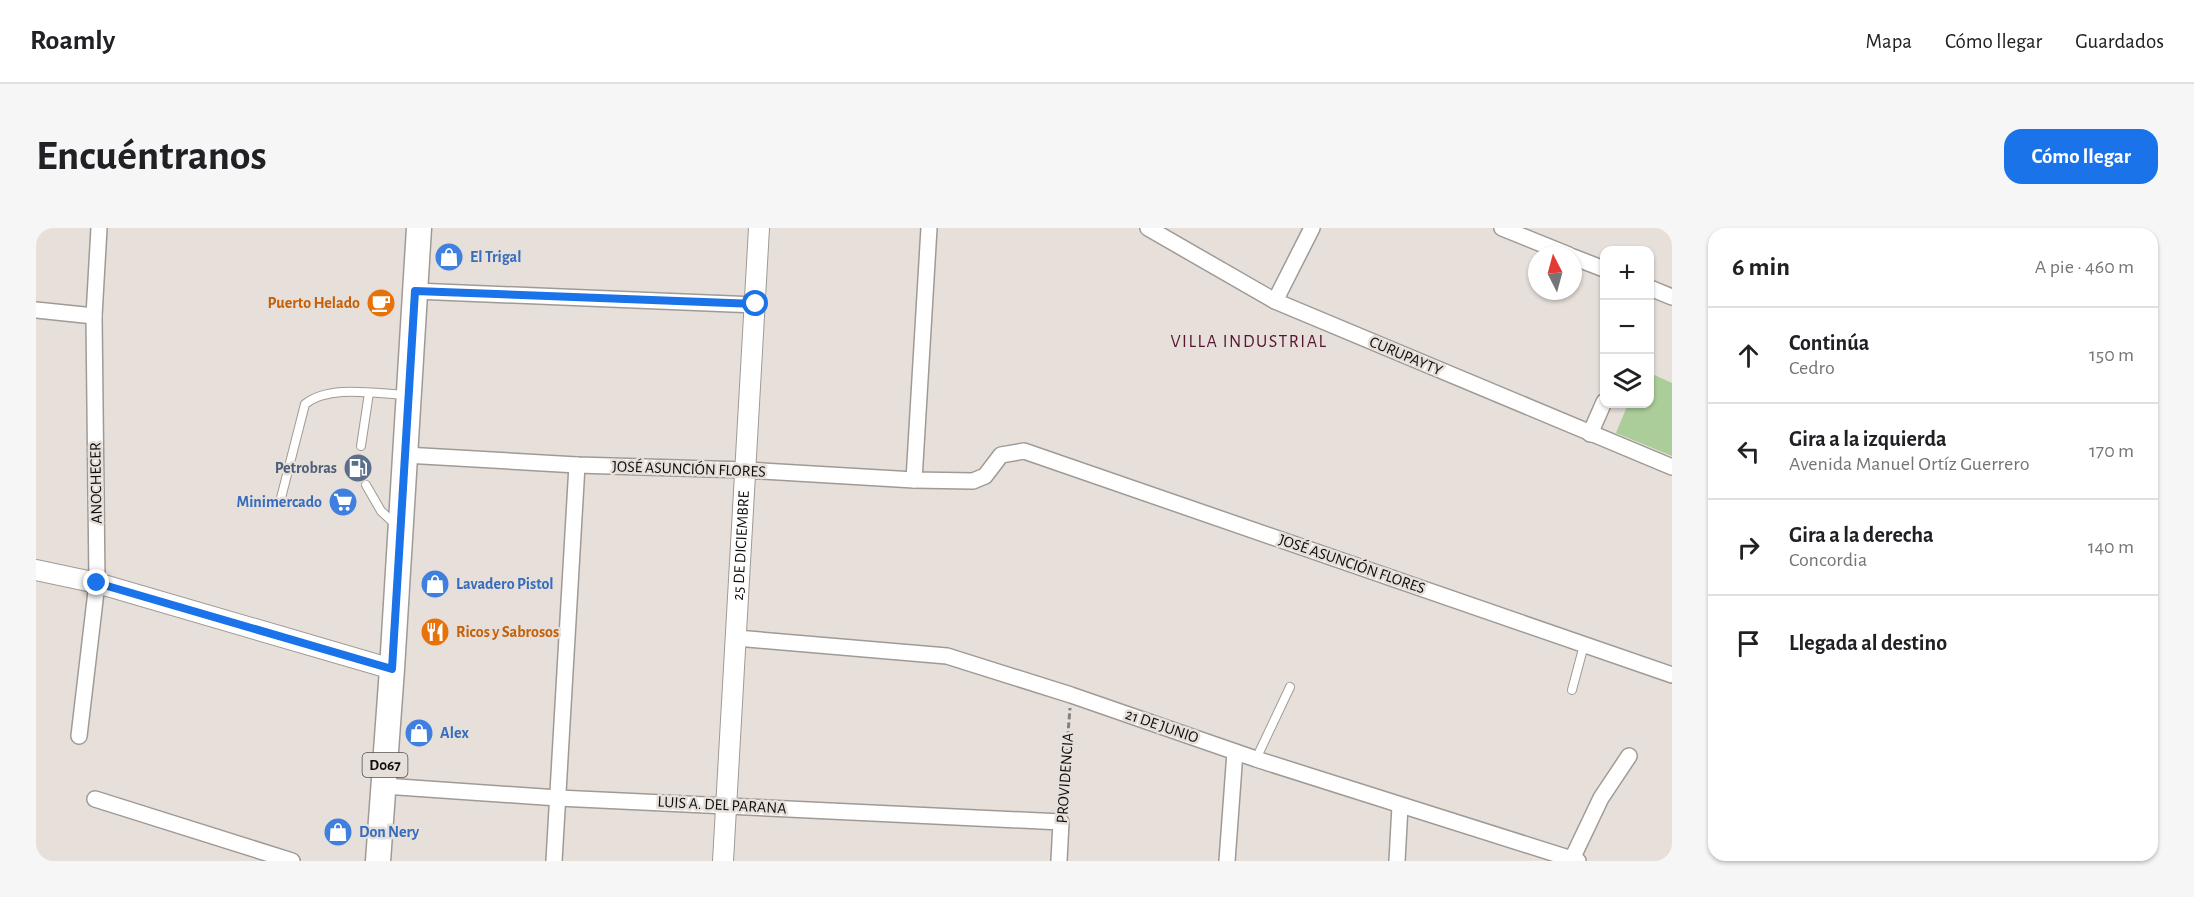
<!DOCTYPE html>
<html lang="es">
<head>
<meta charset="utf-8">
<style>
  body { margin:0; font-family:"Alegreya Sans",sans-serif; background:#f6f6f6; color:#202124 }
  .controls { position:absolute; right:18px; top:18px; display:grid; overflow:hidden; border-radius:12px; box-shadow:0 2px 4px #0004 }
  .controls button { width:54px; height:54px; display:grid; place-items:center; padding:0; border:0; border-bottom:2px solid #e0e0e0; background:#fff; color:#202124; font:30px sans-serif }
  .compass { position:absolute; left:1492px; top:18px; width:54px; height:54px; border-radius:50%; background:#fff; box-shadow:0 2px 4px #0004; rotate:354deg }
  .stop { position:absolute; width:18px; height:18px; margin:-14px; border:4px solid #1a73e8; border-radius:50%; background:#fff }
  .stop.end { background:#1a73e8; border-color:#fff; box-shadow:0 2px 6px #0008 }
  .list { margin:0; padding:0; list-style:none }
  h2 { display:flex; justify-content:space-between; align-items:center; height:78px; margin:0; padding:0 24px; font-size:26px }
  h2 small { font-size:20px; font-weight:400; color:#757577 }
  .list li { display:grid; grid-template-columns:39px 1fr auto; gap:18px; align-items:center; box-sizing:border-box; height:96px; padding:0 24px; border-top:2px solid #e0e0e0 }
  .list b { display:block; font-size:22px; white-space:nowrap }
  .list p { margin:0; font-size:20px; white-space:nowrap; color:#757577 }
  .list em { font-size:20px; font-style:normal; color:#757577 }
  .icon { flex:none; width:33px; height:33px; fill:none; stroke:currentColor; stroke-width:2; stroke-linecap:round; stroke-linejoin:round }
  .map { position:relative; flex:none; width:1636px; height:633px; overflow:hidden; border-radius:18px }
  header { display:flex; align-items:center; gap:36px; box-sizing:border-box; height:84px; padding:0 30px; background:#fff; border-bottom:2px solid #e0e0e0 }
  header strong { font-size:28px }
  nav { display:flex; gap:33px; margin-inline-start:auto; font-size:21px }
  .intro { display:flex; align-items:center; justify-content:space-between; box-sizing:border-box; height:144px; padding:0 36px }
  h1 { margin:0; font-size:42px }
  .button { padding:15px 27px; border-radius:18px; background:#1a73e8; color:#fff; font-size:21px; font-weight:700 }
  main { display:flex; gap:36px; padding:0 36px }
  aside { flex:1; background:#fff; border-radius:18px; box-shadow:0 2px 4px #0004 }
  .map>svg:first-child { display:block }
  .grass { fill:#aacd9a }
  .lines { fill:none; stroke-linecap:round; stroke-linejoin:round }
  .service-casing { stroke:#a09a95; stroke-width:10 }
  .minor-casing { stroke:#a09a95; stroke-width:18 }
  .tertiary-casing { stroke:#a09a95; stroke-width:22 }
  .primary-casing { stroke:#a09a95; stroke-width:27 }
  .path { stroke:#85807c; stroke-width:3; stroke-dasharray:6 3; stroke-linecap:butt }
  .service { stroke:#fff; stroke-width:8 }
  .minor { stroke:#fff; stroke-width:15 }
  .tertiary { stroke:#fff; stroke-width:20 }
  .primary { stroke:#fff; stroke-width:24 }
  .route { stroke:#1a73e8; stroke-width:8 }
  .labels { text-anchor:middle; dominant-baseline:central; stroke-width:5; stroke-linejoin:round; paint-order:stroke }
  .shield { fill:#e6dfda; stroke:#504d4a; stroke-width:1.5 }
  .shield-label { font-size:15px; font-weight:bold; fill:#100e0c }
  .shop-label { font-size:16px; font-weight:bold; fill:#366cbe; stroke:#e6dfda; text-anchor:start }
  .food-label { font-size:16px; font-weight:bold; fill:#c56008; stroke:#e6dfda; text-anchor:end }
  .street-label { font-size:16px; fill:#100e0c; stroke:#e6dfda }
  .service-label { font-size:16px; font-weight:bold; fill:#4e5e75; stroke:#e6dfda; text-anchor:end }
  .neighbourhood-label { font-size:18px; letter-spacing:1.5px; fill:#551432; stroke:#e6dfda }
</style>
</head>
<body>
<header>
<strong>Roamly</strong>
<nav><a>Mapa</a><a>Cómo llegar</a><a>Guardados</a></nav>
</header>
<div class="intro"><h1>Encuéntranos</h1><a class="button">Cómo llegar</a></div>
<main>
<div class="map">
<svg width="1636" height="633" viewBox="0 0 1636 633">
  <rect width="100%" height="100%" fill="#e6dfda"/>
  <path class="grass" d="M 1614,145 L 1636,155 L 1636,228 L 1580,205 L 1592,176 L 1614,176 Z"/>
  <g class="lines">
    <g class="service-casing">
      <g id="service">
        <path d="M 325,218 L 333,165"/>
        <path d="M 330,257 L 345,283 L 359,296"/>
        <path d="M 244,274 L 269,176 C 294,156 341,166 371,167"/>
        <path d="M 1536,462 L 1548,417"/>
        <path d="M 1220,531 L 1254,459"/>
      </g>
    </g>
    <g class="minor-casing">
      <g id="minor">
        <path d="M 1112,0 L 1239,73 L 1636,239"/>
        <path d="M 1466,0 L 1533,27"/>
        <path d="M 1537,29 L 1568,41"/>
        <path d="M 1614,60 L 1636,69"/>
        <path d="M 379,63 L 720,77"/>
        <path d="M 1239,73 L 1276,0"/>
        <path d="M 0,82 L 58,88"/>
        <path d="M 1554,206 L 1568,174"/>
        <path d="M 369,227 L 541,237 L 709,242 L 878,252 L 937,253 L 949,248 L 965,227 L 988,223 L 1636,447"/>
        <path d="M 878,252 L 893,0"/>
        <path d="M 700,410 L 911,428 L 1035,467 L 1220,531 L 1542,633"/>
        <path d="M 43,508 L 61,355 L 58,88 L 63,0"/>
        <path d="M 348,558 L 522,570 L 1025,594 L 1023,633"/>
        <path d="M 59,571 L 256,633"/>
        <path d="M 518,633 L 541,237"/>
        <path d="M 1191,633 L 1199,524"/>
        <path d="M 1361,633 L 1364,578"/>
        <path d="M 1535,633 L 1565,570 L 1593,528"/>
      </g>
    </g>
    <g class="tertiary-casing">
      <g id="tertiary">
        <path d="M 0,342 L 61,355 L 356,441"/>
        <path id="s1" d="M 687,633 L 723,0"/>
      </g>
    </g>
    <g class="primary-casing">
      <path id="primary" d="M 342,633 L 356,441 L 383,0"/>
    </g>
    <path class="path" d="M 1026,581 L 1034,480"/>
    <use href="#service" class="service"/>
    <use href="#minor" class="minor"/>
    <use href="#tertiary" class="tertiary"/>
    <use href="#primary" class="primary"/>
  </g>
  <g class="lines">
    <path class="route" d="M 61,355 L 356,441 L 379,63 L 720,76"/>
  </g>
  <defs>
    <g id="shop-disc" transform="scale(1.5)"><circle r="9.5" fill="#3f7fe0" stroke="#e6dfda"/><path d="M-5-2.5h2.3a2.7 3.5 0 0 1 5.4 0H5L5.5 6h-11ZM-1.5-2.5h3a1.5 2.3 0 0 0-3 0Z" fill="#fff"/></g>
    <g id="cafe-disc" transform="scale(1.5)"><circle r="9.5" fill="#e8710a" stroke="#e6dfda"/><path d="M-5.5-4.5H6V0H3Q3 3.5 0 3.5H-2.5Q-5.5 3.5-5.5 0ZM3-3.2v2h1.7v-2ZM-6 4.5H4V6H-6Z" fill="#fff"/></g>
    <g id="fuel-disc" transform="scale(1.5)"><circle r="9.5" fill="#5c6f8a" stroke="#e6dfda"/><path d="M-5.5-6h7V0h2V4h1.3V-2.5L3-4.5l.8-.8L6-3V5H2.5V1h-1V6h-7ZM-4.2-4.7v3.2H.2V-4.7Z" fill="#fff"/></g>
    <g id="supermarket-disc" transform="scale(1.5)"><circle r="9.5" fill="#3f7fe0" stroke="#e6dfda"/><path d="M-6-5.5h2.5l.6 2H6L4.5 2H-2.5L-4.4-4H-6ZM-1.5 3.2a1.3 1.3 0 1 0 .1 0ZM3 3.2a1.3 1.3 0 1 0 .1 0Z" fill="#fff"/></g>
    <g id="restaurant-disc" transform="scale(1.5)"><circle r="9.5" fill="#e8710a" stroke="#e6dfda"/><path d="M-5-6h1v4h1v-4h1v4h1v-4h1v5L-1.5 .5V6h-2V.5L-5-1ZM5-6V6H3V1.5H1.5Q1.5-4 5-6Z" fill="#fff"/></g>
  </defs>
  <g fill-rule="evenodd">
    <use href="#shop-disc" x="413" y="29"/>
    <use href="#cafe-disc" x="345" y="75"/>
    <use href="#fuel-disc" x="322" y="240"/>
    <use href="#supermarket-disc" x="307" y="274"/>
    <use href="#shop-disc" x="399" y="356"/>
    <use href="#restaurant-disc" x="399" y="404"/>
    <use href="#shop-disc" x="383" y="505"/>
    <use href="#shop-disc" x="302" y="604"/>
  </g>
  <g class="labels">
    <rect class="shield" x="326.5" y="525" width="45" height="24" rx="4.5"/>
    <g class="shield-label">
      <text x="349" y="537">D067</text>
    </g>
    <g class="shop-label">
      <text x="434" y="29">El Trigal</text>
      <text x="286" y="274" text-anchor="end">Minimercado</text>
      <text x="420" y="356">Lavadero Pistol</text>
      <text x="404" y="505">Alex</text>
      <text x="323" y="604">Don Nery</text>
    </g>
    <g class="food-label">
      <text x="324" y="75">Puerto Helado</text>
      <text x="420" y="404" text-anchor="start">Ricos y Sabrosos</text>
    </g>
    <g class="street-label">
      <text transform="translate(1370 128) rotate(23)">CURUPAYTY</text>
      <text transform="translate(653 241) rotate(2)">JOSÉ ASUNCIÓN FLORES</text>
      <text transform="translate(60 255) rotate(-91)">ANOCHECER</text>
      <text stroke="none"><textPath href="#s1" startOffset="316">25 DE DICIEMBRE</textPath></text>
      <text transform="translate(1316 336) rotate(19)">JOSÉ ASUNCIÓN FLORES</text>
      <text transform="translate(1126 498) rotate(19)">21 DE JUNIO</text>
      <text transform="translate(1029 550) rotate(-86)">PROVIDENCIA</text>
      <text transform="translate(686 577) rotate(3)">LUIS A. DEL PARANA</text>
    </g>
    <g class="service-label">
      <text x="301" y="240">Petrobras</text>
    </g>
    <g class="neighbourhood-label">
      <text x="1213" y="114">VILLA INDUSTRIAL</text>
    </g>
  </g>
</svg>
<div class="controls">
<button>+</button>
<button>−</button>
<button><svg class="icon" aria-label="layers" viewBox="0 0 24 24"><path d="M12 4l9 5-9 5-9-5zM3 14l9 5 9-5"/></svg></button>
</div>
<svg class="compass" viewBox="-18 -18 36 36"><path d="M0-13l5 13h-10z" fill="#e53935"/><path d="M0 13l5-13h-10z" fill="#757577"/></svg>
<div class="stop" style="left:720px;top:76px"></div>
<div class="stop end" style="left:61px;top:355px"></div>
</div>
<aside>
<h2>6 min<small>A pie · 460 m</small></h2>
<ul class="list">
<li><svg class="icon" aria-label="ahead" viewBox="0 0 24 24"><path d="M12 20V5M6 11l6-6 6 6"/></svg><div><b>Continúa</b><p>Cedro</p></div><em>150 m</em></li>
<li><svg class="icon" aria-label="left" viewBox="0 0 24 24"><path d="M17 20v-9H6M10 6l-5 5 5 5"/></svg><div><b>Gira a la izquierda</b><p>Avenida Manuel Ortíz Guerrero</p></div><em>170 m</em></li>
<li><svg class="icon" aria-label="right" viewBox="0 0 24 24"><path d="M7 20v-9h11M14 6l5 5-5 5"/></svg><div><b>Gira a la derecha</b><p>Concordia</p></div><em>140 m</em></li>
<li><svg class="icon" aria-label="arrive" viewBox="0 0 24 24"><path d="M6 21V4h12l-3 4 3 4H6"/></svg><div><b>Llegada al destino</b></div></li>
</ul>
</aside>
</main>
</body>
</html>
